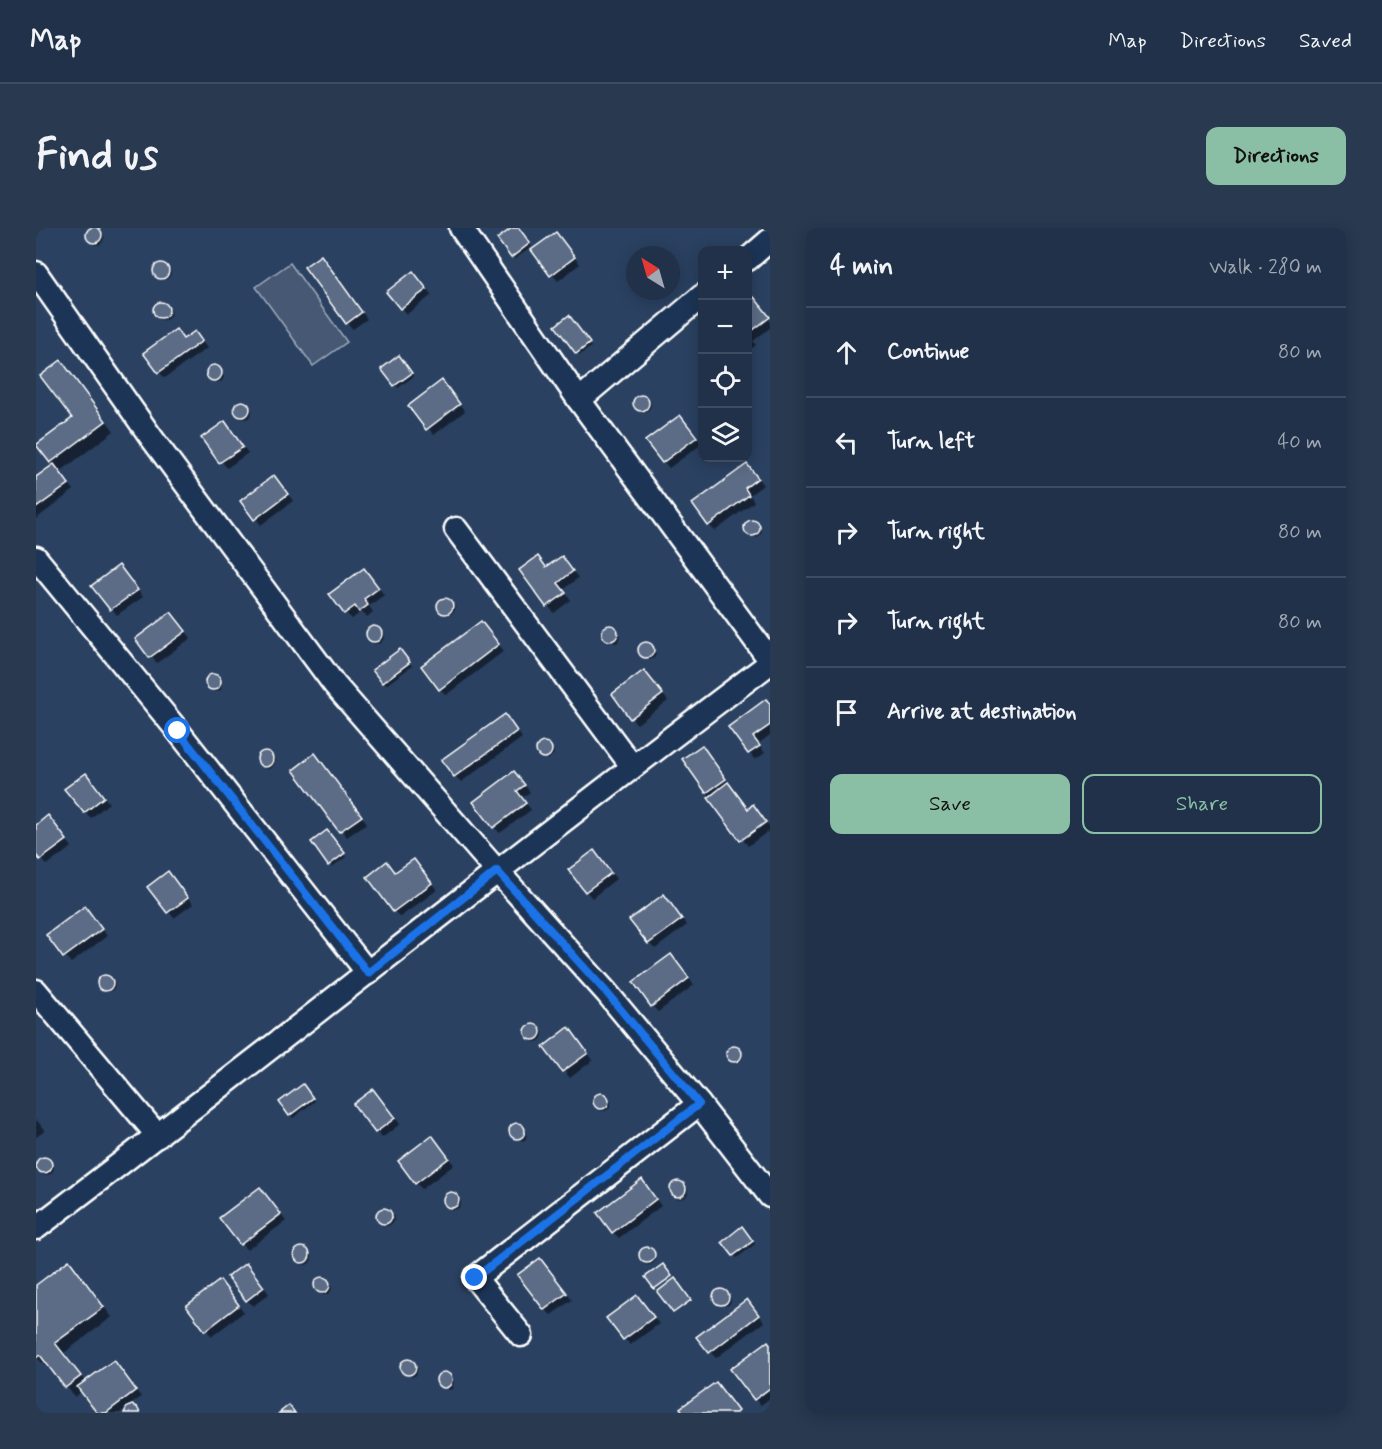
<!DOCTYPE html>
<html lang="en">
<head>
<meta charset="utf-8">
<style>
  body { margin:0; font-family:Mynerve,sans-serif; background:#283950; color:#f1f3f6 }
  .controls { position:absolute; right:18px; top:18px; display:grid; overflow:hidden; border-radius:12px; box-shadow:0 3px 15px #0003 }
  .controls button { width:54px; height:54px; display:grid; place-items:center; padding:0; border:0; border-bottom:2px solid #3d4c61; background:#203149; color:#f1f3f6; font:30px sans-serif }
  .compass { position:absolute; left:590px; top:18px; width:54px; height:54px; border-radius:50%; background:#203149; box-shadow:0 3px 15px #0003; rotate:323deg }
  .stop { position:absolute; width:18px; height:18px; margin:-14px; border:4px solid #1a73e8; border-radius:50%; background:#fff }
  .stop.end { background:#1a73e8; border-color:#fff; box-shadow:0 2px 6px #0008 }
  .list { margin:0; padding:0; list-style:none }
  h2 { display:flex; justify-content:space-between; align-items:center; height:78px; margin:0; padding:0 24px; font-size:26px }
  h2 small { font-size:20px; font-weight:400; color:#a2a9b4 }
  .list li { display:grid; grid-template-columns:39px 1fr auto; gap:18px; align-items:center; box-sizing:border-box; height:90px; padding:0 24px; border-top:2px solid #3d4c61 }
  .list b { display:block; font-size:22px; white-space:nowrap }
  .list em { font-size:20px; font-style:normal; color:#a2a9b4 }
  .actions { display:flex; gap:12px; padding:18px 24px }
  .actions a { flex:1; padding:14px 0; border:2px solid #8abfa5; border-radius:12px; text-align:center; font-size:21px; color:#8abfa5 }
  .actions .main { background:#8abfa5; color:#111 }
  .icon { flex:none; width:33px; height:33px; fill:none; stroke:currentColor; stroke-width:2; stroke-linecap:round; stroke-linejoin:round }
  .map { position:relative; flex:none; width:734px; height:1185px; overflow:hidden; border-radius:12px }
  header { display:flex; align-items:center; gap:36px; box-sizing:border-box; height:84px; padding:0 30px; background:#203149; border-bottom:2px solid #3d4c61 }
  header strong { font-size:28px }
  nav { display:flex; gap:33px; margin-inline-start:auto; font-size:21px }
  .intro { display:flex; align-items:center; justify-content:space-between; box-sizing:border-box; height:144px; padding:0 36px }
  h1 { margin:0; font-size:42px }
  .button { padding:15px 27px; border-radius:12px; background:#8abfa5; color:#111; font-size:21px; font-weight:700 }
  main { display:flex; gap:36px; padding:0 36px }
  aside { flex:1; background:#203149; border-radius:12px; box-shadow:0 3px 15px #0003 }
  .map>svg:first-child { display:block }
  .green { fill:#465975; stroke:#a2acba; stroke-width:1.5 }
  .shadow { fill:#0007 }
  .building { fill:#5b6c86; stroke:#fff; stroke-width:1.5 }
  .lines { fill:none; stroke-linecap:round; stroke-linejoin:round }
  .minor-casing { stroke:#fff; stroke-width:27 }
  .minor { stroke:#1d3557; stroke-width:22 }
  .route { stroke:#1a73e8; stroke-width:8 }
</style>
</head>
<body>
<header>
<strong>Map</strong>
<nav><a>Map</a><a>Directions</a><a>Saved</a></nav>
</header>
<div class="intro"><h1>Find us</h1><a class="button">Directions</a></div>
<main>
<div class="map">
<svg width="734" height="1185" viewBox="0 0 734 1185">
  <rect width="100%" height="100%" fill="#2a4161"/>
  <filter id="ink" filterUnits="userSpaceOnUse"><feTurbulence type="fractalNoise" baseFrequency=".0167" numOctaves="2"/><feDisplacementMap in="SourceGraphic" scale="12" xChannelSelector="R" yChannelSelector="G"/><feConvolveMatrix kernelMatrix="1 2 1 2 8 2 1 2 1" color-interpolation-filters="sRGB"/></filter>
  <g filter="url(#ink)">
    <path class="green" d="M 254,35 L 311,114 L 277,138 L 220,59 Z"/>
    <g class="shadow">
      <path d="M 478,0 L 481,0 L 496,19 L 479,31 L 476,29 Z"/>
      <circle cx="60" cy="9" r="8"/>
      <path d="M 526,12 L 544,36 L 522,53 L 497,23 Z"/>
      <path d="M 290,35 L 331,91 L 317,101 L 311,95 Z"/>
      <circle cx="127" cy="44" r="8"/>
      <path d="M 383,51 L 396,67 L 371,86 L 365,80 Z"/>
      <path d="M 718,71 L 734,90 L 734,100 L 717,113 L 720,117 L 712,123 L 712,76 Z"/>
      <circle cx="127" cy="84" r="8"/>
      <path d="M 535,92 L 555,119 L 544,127 L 541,125 Z"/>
      <path d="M 140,103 L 148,112 L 159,105 L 171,120 L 129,150 L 123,144 Z"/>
      <path d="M 365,132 L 378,148 L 362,160 L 347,141 Z"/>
      <path d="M 25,134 L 34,143 L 78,203 L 24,244 L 38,262 L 0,291 L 0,251 L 18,238 L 2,217 L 38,191 Z"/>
      <path d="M 175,139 L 182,139 L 185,143 L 188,149 L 186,153 L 180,155 L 171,145 Z"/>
      <path d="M 411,161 L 429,183 L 398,207 L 374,178 Z"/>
      <circle cx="607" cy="176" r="8"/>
      <circle cx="208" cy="183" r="8"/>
      <path d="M 650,195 L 666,216 L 633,240 L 611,214 Z"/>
      <path d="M 194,201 L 212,225 L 191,240 L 167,210 Z"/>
      <path d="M 717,244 L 727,257 L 714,267 L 718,274 L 679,303 L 673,297 Z"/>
      <path d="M 244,255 L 257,273 L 225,297 L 206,273 Z"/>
      <path d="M 718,294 L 725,300 L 726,304 L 721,310 L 712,305 L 710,298 L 712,295 Z"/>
      <path d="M 502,330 L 511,340 L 532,336 L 542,350 L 527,362 L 535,372 L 518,385 L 485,343 Z"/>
      <path d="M 89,345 L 107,369 L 81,387 L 58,358 Z"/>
      <path d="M 334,348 L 348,367 L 333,378 L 337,384 L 331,389 L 325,384 L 316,391 L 310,385 Z"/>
      <circle cx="411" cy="379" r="8"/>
      <path d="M 141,392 L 155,410 L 121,435 L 101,412 Z"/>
      <path d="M 445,395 L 468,423 L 410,467 L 404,461 Z"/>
      <path d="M 574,399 L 578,400 L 584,407 L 582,414 L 579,415 L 569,410 L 568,404 Z"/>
      <circle cx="340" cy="408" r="8"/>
      <path d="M 610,415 L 617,420 L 620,426 L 618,430 L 613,432 L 604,422 L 604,419 Z"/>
      <path d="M 367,426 L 376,438 L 350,457 L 338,442 Z"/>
      <path d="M 176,448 L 186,454 L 185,462 L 179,464 L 172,459 L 170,455 L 173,449 Z"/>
      <path d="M 614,450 L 632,473 L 601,496 L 595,490 Z"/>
      <path d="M 730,473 L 734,477 L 734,507 L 722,516 L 729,525 L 719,532 L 694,499 Z"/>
      <path d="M 475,494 L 486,510 L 425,554 L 419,548 Z"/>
      <path d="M 510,515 L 517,521 L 518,526 L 512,532 L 503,526 L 501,520 L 503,517 Z"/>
      <path d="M 666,519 L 713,582 L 717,578 L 734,599 L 734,602 L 712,618 L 674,570 L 675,569 L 648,531 Z"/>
      <circle cx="231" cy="533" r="8"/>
      <path d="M 279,527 L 331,595 L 311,609 L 259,542 Z"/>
      <path d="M 484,551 L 494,564 L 486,570 L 495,582 L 464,605 L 458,599 Z"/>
      <path d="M 55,553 L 73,575 L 55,590 L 49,584 Z"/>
      <path d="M 12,589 L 36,619 L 11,637 L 0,625 L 0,599 Z"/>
      <path d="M 294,606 L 310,629 L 296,639 L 293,637 Z"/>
      <path d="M 564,630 L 580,651 L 556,670 L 550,663 Z"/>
      <path d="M 351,635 L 360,645 L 383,639 L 401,662 L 364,689 L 358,683 Z"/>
      <path d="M 138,651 L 157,676 L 138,690 L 113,659 Z"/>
      <path d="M 634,675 L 651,697 L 619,721 L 613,715 Z"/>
      <path d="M 55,686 L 71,708 L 35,735 L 12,708 Z"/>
      <path d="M 641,734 L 658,757 L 622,784 L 616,778 Z"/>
      <circle cx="71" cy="756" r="8"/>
      <circle cx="499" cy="806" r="8"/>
      <path d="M 539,808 L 557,832 L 534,850 L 509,819 Z"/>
      <circle cx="699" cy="827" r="8"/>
      <path d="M 270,861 L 279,873 L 257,890 L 245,875 Z"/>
      <circle cx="567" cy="875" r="8"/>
      <path d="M 343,869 L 364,896 L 346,910 L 340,904 Z"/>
      <path d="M 0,891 L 9,903 L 0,909 Z"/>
      <path d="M 485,897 L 491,904 L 490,911 L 486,913 L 477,907 L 475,901 L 477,898 Z"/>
      <path d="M 402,915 L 418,937 L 386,961 L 380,955 Z"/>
      <circle cx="10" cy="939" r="8"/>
      <circle cx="644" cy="963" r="8"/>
      <path d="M 612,960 L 625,978 L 583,1010 L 577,1004 Z"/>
      <path d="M 224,961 L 250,993 L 211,1022 L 205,1016 Z"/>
      <circle cx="417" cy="974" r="8"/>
      <circle cx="350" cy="990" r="8"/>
      <path d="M 709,1003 L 719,1016 L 701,1030 L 698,1027 Z"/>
      <circle cx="268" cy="1029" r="8"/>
      <circle cx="612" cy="1029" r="8"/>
      <path d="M 33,1034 L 76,1089 L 28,1125 L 50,1155 L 84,1140 L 105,1169 L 84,1185 L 62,1185 L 46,1163 L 39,1169 L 12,1136 L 10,1138 L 0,1129 L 0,1059 Z"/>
      <path d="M 510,1038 L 536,1072 L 515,1087 L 509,1081 Z"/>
      <path d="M 216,1043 L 233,1066 L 217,1078 L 211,1072 Z"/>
      <circle cx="288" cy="1059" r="8"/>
      <path d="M 184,1054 L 208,1084 L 176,1108 L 170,1102 Z"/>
      <path d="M 687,1062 L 694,1068 L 695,1073 L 693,1077 L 689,1078 L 680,1073 L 678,1067 L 680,1064 Z"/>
      <path d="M 607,1075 L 623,1096 L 594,1117 L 572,1090 Z"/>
      <path d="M 717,1079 L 728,1094 L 680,1130 L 674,1124 Z"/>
      <path d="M 731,1115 L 734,1118 L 734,1170 L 725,1177 L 719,1171 Z"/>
      <path d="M 369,1133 L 376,1133 L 379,1136 L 382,1140 L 380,1147 L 376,1149 L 367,1143 L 367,1135 Z"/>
      <path d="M 408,1146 L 412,1147 L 418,1154 L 416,1161 L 413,1162 L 404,1157 L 402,1151 Z"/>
    </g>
    <g class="building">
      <circle cx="58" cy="7" r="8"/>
      <path d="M 476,0 L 483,0 L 494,15 L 475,30 L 461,11 Z"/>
      <path d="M 520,4 L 539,29 L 514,48 L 495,22 Z"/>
      <path d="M 285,27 L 326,84 L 310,96 L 268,39 Z"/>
      <circle cx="125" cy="43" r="8"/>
      <path d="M 377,43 L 391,61 L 364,81 L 350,64 Z"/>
      <path d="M 718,69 L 734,89 L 712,106 L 715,110 L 712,113 L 712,74 Z"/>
      <circle cx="125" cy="82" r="8"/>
      <path d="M 533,87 L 554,115 L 540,126 L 519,98 Z"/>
      <path d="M 140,101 L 147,111 L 159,103 L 166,113 L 122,145 L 107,125 Z"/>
      <path d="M 363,127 L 376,145 L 358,158 L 345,141 Z"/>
      <path d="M 25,132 L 70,193 L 14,235 L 0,217 L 36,190 L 4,148 Z"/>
      <circle cx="178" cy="145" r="8"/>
      <path d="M 406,152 L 424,176 L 390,202 L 372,178 Z"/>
      <circle cx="605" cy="175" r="8"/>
      <circle cx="206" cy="181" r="8"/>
      <path d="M 644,187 L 661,209 L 626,235 L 609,213 Z"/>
      <path d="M 189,193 L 207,219 L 183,235 L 165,210 Z"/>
      <path d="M 18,236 L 33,256 L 0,280 L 0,249 Z"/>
      <path d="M 711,236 L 722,250 L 709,260 L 713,267 L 672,298 L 656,276 Z"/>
      <path d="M 238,247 L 252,266 L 218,292 L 204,273 Z"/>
      <circle cx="716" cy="300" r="8"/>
      <path d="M 502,328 L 510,339 L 526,328 L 537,343 L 522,355 L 530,365 L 510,379 L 483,342 Z"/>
      <path d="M 83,337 L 102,362 L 74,382 L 55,358 Z"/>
      <path d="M 328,340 L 343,360 L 328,371 L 332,377 L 323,384 L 319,378 L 308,386 L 293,366 Z"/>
      <circle cx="409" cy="378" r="8"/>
      <path d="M 135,384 L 150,403 L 113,430 L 99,411 Z"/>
      <path d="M 445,393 L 463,416 L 403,462 L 385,438 Z"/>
      <circle cx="574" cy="405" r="8"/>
      <circle cx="338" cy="406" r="8"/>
      <circle cx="610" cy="422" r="8"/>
      <path d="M 364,421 L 374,434 L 346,455 L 336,442 Z"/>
      <path d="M 608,442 L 627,466 L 594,491 L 576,466 Z"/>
      <circle cx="177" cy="454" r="8"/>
      <path d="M 730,471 L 734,476 L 734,497 L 717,509 L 724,518 L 712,526 L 692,499 Z"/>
      <path d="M 469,486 L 481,503 L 418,549 L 405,532 Z"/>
      <circle cx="508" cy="522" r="8"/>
      <path d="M 666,517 L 690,551 L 670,565 L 646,531 Z"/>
      <circle cx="229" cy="531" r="8"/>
      <path d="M 279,525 L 326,588 L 303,604 L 257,542 Z"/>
      <path d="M 478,543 L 489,557 L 481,563 L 490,575 L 457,600 L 437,574 Z"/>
      <path d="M 50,545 L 68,569 L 48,585 L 28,561 Z"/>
      <path d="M 692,554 L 712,581 L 717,576 L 730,594 L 704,613 L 672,570 Z"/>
      <path d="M 12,587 L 31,612 L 4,632 L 0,627 L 0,597 Z"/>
      <path d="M 291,602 L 309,625 L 292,638 L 275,614 Z"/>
      <path d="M 558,622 L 575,645 L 549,664 L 532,642 Z"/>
      <path d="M 378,631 L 396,655 L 357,684 L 331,649 L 351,633 L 359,644 Z"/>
      <path d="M 132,643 L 152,670 L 131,685 L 111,659 Z"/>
      <path d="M 628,666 L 646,691 L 612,716 L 593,692 Z"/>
      <path d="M 49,678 L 66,701 L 27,730 L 10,707 Z"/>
      <path d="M 635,726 L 653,750 L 615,779 L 597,754 Z"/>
      <circle cx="69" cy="755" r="8"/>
      <circle cx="497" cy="804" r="8"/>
      <path d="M 533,799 L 552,825 L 526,844 L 507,819 Z"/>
      <circle cx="698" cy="826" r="8"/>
      <path d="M 267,856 L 277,870 L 253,888 L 243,874 Z"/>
      <path d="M 337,861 L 359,890 L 339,905 L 317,876 Z"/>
      <circle cx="565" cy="873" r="8"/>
      <circle cx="481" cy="903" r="8"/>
      <path d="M 396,907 L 413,930 L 379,956 L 362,933 Z"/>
      <circle cx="8" cy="937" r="8"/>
      <path d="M 606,951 L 620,971 L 576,1005 L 561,985 Z"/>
      <circle cx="642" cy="961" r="8"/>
      <path d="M 224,959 L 245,986 L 204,1017 L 183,990 Z"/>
      <circle cx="415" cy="972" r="8"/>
      <circle cx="348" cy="988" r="8"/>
      <path d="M 706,998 L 717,1013 L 697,1028 L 686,1014 Z"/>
      <circle cx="266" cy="1027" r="8"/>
      <circle cx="611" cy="1027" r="8"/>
      <path d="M 504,1030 L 531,1065 L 508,1082 L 481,1047 Z"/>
      <path d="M 33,1032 L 68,1079 L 19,1115 L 45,1148 L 29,1160 L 4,1127 L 0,1130 L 0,1057 Z"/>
      <path d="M 210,1035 L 228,1059 L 210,1073 L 191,1049 Z"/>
      <path d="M 627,1036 L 636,1048 L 618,1061 L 609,1049 Z"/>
      <circle cx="286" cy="1057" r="8"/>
      <path d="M 639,1050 L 655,1072 L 637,1085 L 621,1064 Z"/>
      <path d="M 184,1052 L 203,1077 L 169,1103 L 150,1078 Z"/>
      <circle cx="685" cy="1069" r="8"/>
      <path d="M 601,1067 L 618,1089 L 587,1112 L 570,1090 Z"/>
      <path d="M 711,1071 L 723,1087 L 673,1125 L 660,1109 Z"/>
      <path d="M 732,1113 L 734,1116 L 734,1160 L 718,1172 L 694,1141 Z"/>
      <circle cx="372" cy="1139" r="8"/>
      <path d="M 78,1132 L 100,1162 L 70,1185 L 61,1185 L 41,1159 Z"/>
      <circle cx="408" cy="1152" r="8"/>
      <path d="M 680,1154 L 702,1183 L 700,1185 L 648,1185 L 644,1180 Z"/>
      <path d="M 96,1177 L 101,1179 L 104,1185 L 88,1185 L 91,1179 Z"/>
      <path d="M 253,1177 L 259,1185 L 243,1185 Z"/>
    </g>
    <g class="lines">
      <g class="minor-casing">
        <g id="minor">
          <path d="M 425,0 L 543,172 L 734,432"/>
          <path d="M 712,31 L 734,12"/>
          <path d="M 0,45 L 115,209 L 298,456 L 461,643 L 571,765 L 663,876 L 734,968"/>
          <path d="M 543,172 L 666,68"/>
          <path d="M 420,301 L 596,538"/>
          <path d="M 0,330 L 142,503 L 332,745"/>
          <path d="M 0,763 L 122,908"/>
          <path d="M 0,1000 C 246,814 487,620 734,435"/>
          <path d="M 485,1107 L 439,1050 L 663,876"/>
        </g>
      </g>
      <use href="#minor" class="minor"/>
    </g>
  </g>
  <g class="lines" filter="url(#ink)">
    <path class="route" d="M 142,503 L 332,745 L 461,643 L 571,765 L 663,876 L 439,1050"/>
  </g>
</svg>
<div class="controls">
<button>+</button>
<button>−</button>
<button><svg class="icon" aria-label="locate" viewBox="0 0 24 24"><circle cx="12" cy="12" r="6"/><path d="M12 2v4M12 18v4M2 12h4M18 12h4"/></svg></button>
<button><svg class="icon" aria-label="layers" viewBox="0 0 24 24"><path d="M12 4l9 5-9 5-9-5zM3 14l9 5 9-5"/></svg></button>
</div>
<svg class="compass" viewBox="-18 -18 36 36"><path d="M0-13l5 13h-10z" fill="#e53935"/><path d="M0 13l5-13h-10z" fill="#a2a9b4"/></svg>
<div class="stop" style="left:142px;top:503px"></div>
<div class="stop end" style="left:439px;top:1050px"></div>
</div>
<aside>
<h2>4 min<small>Walk · 280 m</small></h2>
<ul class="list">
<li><svg class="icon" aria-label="ahead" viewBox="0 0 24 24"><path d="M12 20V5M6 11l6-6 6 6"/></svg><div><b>Continue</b></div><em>80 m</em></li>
<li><svg class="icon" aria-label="left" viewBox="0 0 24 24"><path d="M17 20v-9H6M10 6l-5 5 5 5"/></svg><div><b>Turn left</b></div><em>40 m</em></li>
<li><svg class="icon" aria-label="right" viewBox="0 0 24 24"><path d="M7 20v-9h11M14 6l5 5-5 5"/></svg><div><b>Turn right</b></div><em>80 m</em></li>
<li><svg class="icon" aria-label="right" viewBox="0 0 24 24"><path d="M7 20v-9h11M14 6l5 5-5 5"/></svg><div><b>Turn right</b></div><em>80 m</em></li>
<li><svg class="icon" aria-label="arrive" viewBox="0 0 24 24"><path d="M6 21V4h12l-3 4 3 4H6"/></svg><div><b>Arrive at destination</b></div></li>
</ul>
<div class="actions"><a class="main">Save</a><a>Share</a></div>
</aside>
</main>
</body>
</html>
